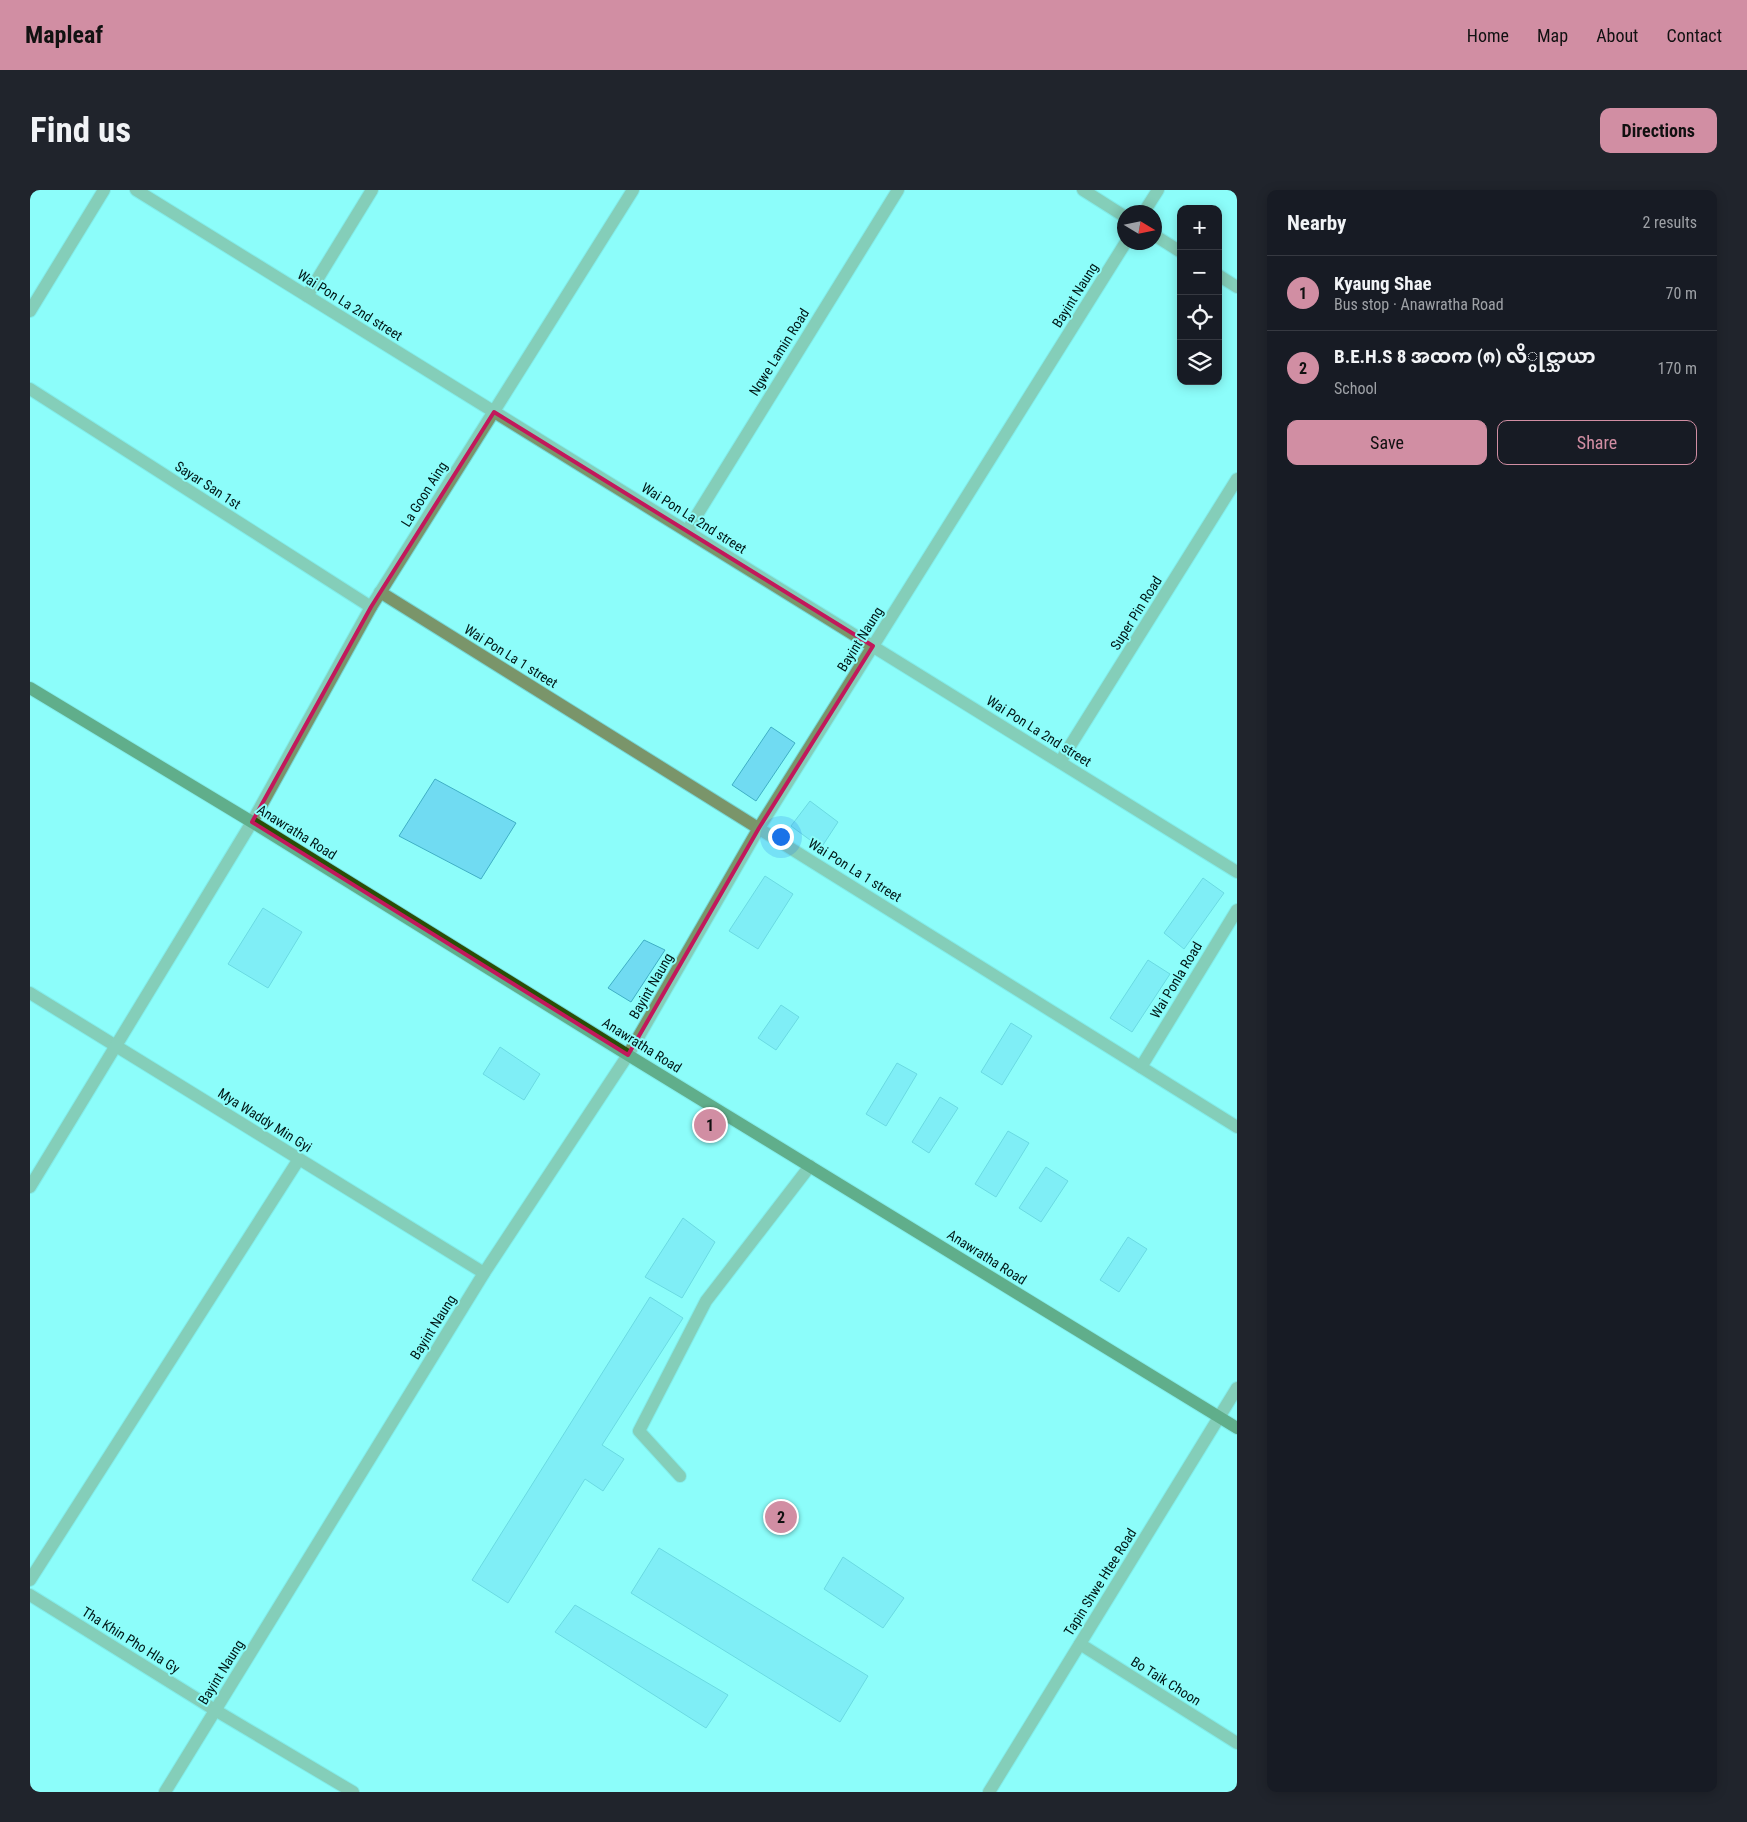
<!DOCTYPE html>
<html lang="en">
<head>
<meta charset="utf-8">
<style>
  body { margin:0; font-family:"Roboto Condensed","Noto Sans Myanmar",sans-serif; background:#20242c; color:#f1f3f6 }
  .controls { position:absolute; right:15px; top:15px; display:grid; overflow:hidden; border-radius:10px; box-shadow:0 2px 12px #0003 }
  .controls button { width:45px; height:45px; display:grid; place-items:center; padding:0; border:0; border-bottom:1px solid #363941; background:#171b24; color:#f1f3f6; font:25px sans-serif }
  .compass { position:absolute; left:1087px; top:15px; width:45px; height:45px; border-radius:50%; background:#171b24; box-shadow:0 2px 12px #0003; rotate:100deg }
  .you { position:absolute; left:750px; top:646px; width:18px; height:18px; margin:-12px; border:4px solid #fff; border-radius:50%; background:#1a73e8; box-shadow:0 0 0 8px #1a73e833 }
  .badge { display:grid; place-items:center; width:32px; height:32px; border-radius:50%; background:#d18ea3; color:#111; font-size:16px; font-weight:700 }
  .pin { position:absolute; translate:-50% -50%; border:2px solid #fff; box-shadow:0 1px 5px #0006 }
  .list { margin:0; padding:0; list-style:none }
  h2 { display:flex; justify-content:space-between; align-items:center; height:65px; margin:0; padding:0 20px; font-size:21px }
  h2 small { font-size:16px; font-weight:400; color:#9ea1a6 }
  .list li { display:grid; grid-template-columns:32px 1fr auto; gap:15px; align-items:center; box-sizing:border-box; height:75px; padding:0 20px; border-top:1px solid #363941 }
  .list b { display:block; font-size:19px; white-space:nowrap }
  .list p { margin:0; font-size:16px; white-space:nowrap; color:#9ea1a6 }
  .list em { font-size:16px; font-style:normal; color:#9ea1a6 }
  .actions { display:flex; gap:10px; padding:15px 20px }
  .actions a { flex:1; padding:11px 0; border:1px solid #d18ea3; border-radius:10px; text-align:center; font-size:18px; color:#d18ea3 }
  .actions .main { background:#d18ea3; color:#111 }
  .icon { flex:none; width:28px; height:28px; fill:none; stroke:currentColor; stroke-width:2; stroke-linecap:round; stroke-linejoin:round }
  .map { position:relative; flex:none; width:1207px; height:1602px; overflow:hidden; border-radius:10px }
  header { display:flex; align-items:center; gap:30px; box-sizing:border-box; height:70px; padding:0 25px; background:#d18ea3; color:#111 }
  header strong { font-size:24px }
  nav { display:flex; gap:28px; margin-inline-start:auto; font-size:18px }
  .intro { display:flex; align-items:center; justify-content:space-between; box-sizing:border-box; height:120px; padding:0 30px }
  h1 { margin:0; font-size:35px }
  .button { padding:12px 22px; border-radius:10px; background:#d18ea3; color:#111; font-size:18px; font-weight:700 }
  main { display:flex; gap:30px; padding:0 30px }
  aside { flex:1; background:#171b24; border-radius:10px; box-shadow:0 2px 12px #0003 }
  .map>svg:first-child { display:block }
  .building { fill:#70dbf2; stroke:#3fafc5 }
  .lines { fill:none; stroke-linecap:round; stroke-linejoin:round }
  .minor-casing { stroke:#76d8d6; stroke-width:14 }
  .major-casing { stroke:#76d8d6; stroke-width:14 }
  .minor { stroke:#7a956a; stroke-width:12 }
  .major { stroke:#2a4e06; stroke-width:12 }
  .marked { fill:none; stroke:#c2185b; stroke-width:4; stroke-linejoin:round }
  .labels { text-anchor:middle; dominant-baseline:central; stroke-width:4; stroke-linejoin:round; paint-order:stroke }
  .street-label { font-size:14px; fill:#011817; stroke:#8cfdfa }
</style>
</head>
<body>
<header>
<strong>Mapleaf</strong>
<nav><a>Home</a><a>Map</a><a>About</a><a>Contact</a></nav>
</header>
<div class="intro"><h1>Find us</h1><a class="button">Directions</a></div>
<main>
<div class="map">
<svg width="1207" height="1602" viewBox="0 0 1207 1602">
  <rect width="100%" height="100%" fill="#8cfdfa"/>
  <g class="building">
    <path d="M 741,537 L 765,553 L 726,611 L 702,595 Z"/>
    <path d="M 405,589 L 486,633 L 451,689 L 369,646 Z"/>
    <path d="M 780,611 L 808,632 L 791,658 L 761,636 Z"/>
    <path d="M 735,686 L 763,704 L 728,759 L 699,741 Z"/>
    <path d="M 1173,688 L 1194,703 L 1154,759 L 1134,743 Z"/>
    <path d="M 233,718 L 272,742 L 238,798 L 198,774 Z"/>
    <path d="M 614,750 L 635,760 L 601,812 L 578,798 Z"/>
    <path d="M 1118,770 L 1140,784 L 1102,842 L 1080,828 Z"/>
    <path d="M 751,815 L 769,827 L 746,860 L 728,848 Z"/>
    <path d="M 981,833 L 1002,846 L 972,895 L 951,882 Z"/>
    <path d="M 470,857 L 510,884 L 494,910 L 453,884 Z"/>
    <path d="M 867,873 L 887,884 L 856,936 L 836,924 Z"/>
    <path d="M 910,907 L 928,918 L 899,963 L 882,952 Z"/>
    <path d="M 978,941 L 999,953 L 966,1007 L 945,994 Z"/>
    <path d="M 1016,977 L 1038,991 L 1011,1032 L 989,1018 Z"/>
    <path d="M 653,1028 L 685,1052 L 652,1108 L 615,1087 Z"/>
    <path d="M 1098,1047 L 1117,1059 L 1089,1102 L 1070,1090 Z"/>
    <path d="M 620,1107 L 653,1128 L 572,1255 L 594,1269 L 573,1301 L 555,1289 L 478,1413 L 442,1390 Z"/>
    <path d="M 629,1358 L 838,1486 L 810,1532 L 601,1403 Z"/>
    <path d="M 813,1367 L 874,1408 L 853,1438 L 794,1399 Z"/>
    <path d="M 545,1415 L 698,1505 L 676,1538 L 525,1442 Z"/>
  </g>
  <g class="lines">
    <g class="minor-casing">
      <g id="minor">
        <path d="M 106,0 L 1207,682"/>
        <path d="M 1053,0 L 1094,26"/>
        <path d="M 1114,22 L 1128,0"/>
        <path d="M 1124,45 L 1151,62"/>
        <path d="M 1188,85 L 1207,97"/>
        <path d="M 277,106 L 342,0"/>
        <path d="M 0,121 L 74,0"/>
        <path d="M 0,199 L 341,417"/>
        <path d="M 657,341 L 868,0"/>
        <path d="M 350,402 L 1207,937"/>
        <path d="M 1030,572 L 1207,289"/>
        <path d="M 0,803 L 454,1083"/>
        <path d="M 1111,877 L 1207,720"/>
        <path d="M 0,997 L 222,632 L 341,417 L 603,0"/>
        <path d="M 650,1286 L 609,1241 L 676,1111 L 780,976"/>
        <path d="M 0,1390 L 269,969"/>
        <path d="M 0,1405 L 185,1520 L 323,1602"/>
        <path d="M 1050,1454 L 1207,1553"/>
        <path d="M 135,1602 L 454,1083 L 598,865 L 729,638 L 1096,52"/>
        <path d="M 959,1602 L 1207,1198"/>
      </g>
    </g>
    <g class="major-casing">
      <path id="major" d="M 0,498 L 222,632 L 598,865 L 1207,1238"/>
    </g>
    <use href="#minor" class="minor"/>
    <use href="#major" class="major"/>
  </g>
  <path d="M0 0H1207V1602H0ZM 464,222 L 843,456 L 729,638 L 598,865 L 222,632 L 341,417 Z" fill="#8cfdfa" fill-opacity=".55" fill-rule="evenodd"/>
  <path class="marked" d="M 464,222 L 843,456 L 729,638 L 598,865 L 222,632 L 341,417 Z"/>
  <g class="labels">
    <g class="street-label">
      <text transform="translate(1045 105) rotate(-58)">Bayint Naung</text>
      <text transform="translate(320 115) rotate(32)">Wai Pon La 2nd street</text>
      <text transform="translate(749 162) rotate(-58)">Ngwe Lamin Road</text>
      <text transform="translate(178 295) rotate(33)">Sayar San 1st</text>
      <text transform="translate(394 304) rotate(-58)">La Goon Aing</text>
      <text transform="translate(664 328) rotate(32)">Wai Pon La 2nd street</text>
      <text transform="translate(1106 423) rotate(-58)">Super Pin Road</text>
      <text transform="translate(830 449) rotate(-58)">Bayint Naung</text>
      <text transform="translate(481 466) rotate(32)">Wai Pon La 1 street</text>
      <text transform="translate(1009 541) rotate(32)">Wai Pon La 2nd street</text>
      <text transform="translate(267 642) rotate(32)">Anawratha Road</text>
      <text transform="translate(825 680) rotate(32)">Wai Pon La 1 street</text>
      <text transform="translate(1146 790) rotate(-59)">Wai Ponla Road</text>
      <text transform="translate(621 796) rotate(-60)">Bayint Naung</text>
      <text transform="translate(612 855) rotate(32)">Anawratha Road</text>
      <text transform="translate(235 930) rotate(32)">Mya Waddy Min Gyi</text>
      <text transform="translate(957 1067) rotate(32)">Anawratha Road</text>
      <text transform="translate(403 1137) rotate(-58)">Bayint Naung</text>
      <text transform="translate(1070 1392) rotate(-58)">Tapin Shwe Htee Road</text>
      <text transform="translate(101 1450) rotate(32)">Tha Khin Pho Hla Gy</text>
      <text transform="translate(191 1482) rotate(-58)">Bayint Naung</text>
      <text transform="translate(1136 1491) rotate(32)">Bo Taik Choon</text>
    </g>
  </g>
</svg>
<div class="controls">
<button>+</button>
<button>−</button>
<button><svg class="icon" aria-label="locate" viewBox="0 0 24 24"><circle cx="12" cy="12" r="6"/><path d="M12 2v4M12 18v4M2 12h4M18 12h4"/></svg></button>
<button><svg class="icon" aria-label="layers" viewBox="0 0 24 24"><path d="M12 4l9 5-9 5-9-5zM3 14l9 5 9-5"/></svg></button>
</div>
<svg class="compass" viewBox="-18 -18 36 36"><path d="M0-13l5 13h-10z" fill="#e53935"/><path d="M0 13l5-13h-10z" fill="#9ea1a6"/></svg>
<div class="you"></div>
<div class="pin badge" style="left:680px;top:935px">1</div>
<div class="pin badge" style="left:751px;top:1327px">2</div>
</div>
<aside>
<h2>Nearby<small>2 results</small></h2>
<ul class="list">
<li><span class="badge">1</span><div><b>Kyaung Shae</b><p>Bus stop · Anawratha Road</p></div><em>70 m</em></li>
<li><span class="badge">2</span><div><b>B.E.H.S 8 အထက (၈) လိွုင္သာယာ</b><p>School</p></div><em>170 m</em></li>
</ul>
<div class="actions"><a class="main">Save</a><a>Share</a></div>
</aside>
</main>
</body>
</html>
